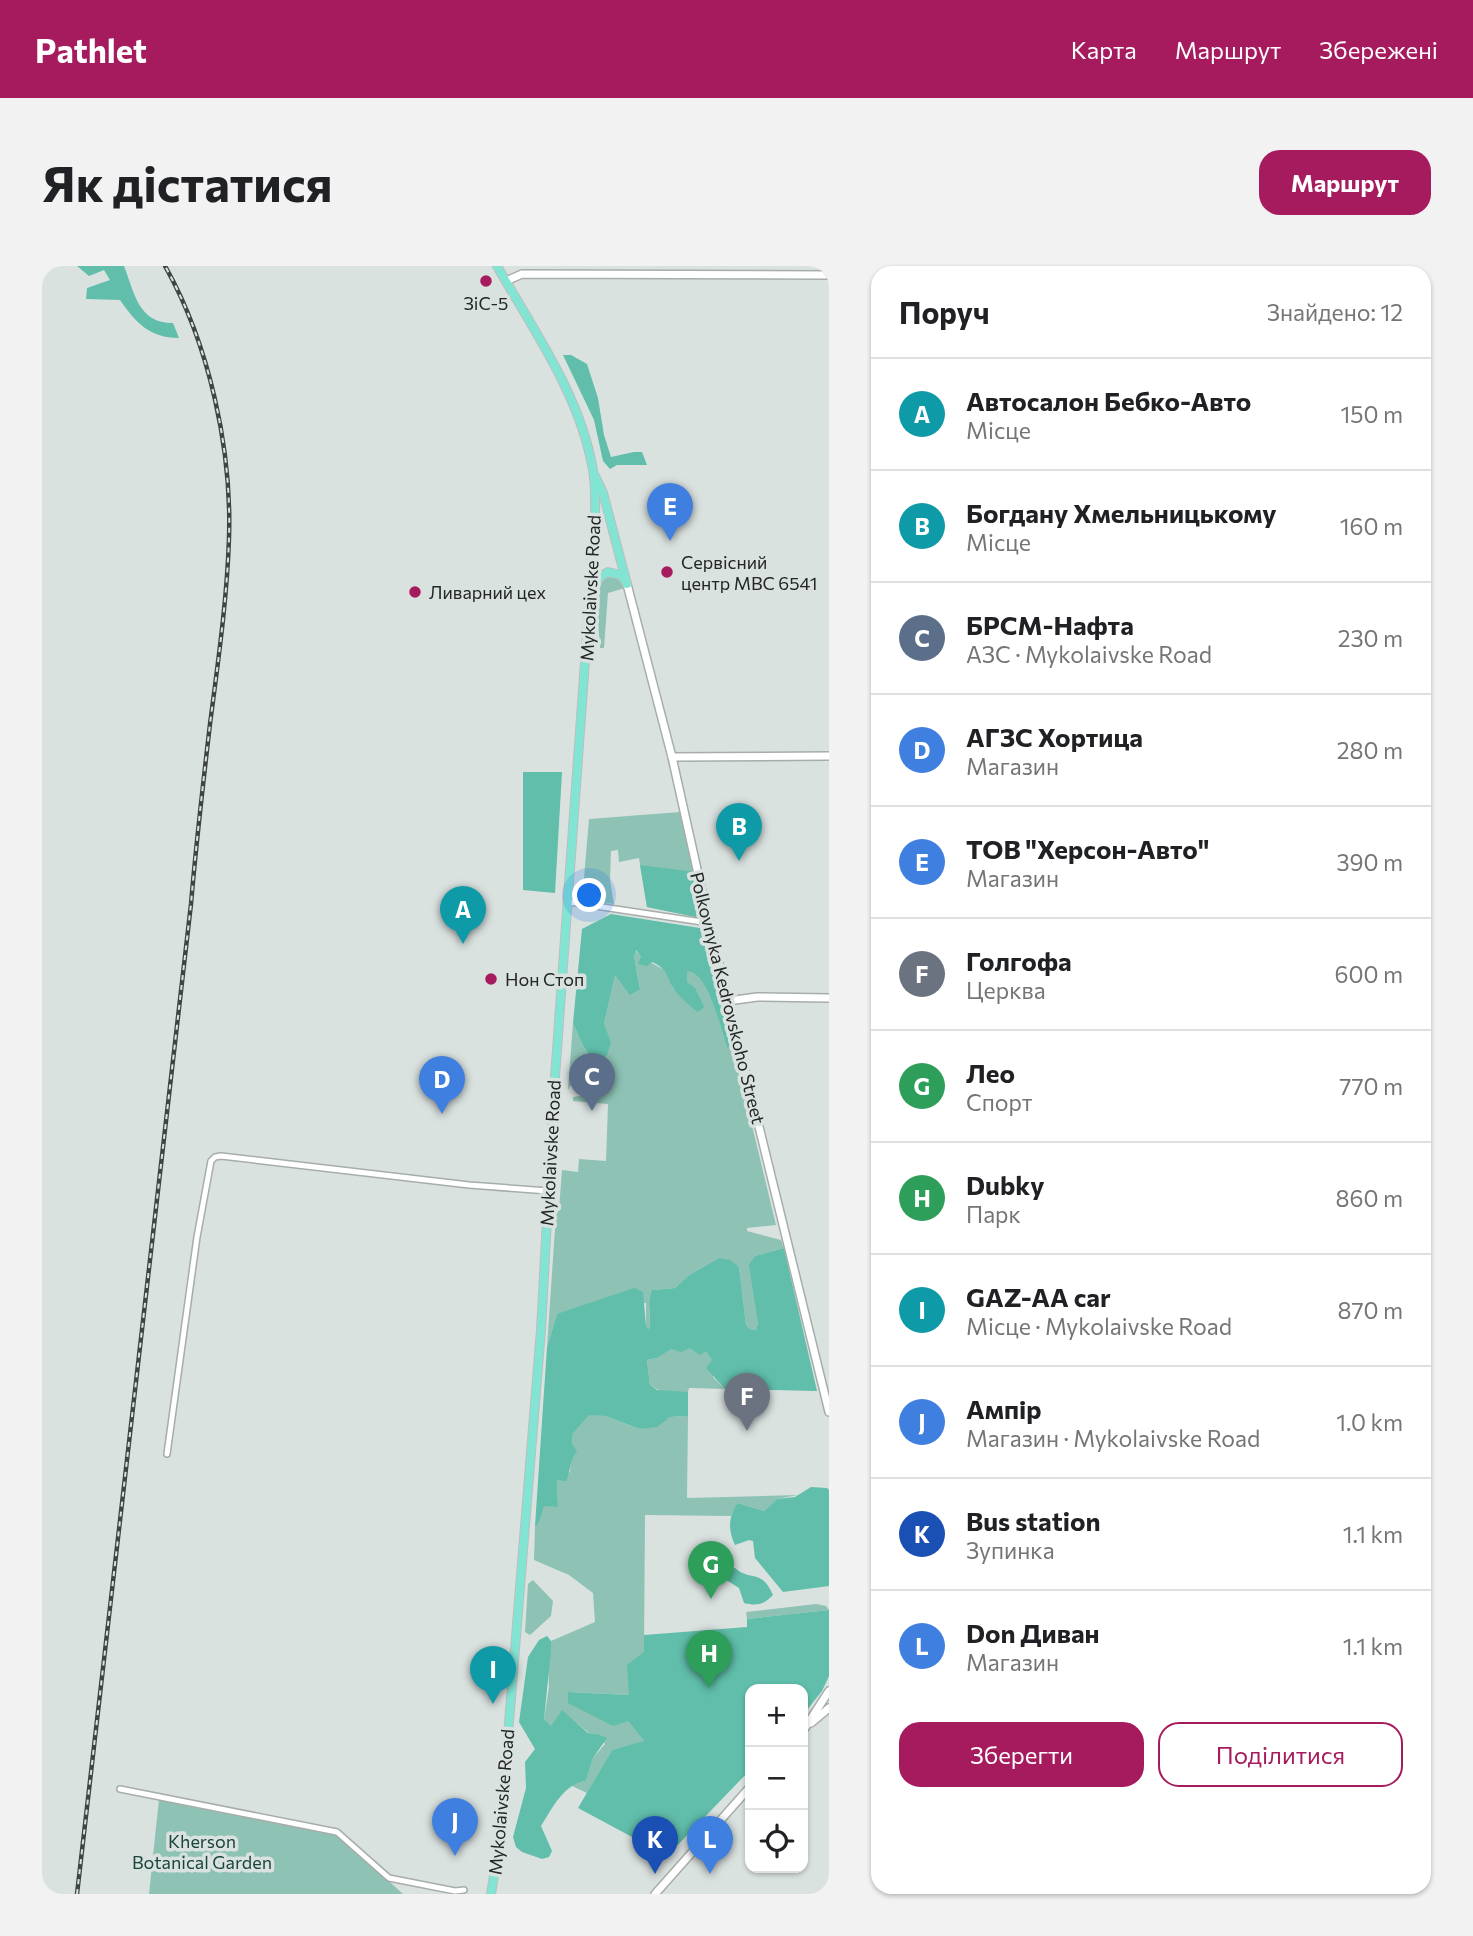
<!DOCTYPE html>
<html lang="uk">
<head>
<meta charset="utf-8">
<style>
  body { margin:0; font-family:Commissioner,sans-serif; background:#f2f2f2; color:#202124 }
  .controls { position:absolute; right:21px; bottom:21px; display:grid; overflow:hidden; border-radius:14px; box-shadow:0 2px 5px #0004 }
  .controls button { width:63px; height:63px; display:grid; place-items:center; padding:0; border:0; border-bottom:2px solid #e0e0e0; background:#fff; color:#202124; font:35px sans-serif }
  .you { position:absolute; left:548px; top:630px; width:24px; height:24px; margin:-18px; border:5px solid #fff; border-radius:50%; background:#1a73e8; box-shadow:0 0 0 10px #1a73e833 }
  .badge { display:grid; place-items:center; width:46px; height:46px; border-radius:50%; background:#a61b5e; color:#fff; font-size:23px; font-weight:700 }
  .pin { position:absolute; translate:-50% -58px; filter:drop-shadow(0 2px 4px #0008) }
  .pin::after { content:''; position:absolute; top:37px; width:24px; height:21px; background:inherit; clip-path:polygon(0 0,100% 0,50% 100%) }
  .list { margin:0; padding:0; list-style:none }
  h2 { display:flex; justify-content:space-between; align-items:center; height:91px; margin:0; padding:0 28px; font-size:30px }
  h2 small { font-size:23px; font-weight:400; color:#757577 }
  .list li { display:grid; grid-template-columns:46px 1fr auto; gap:21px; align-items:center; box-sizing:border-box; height:112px; padding:0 28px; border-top:2px solid #e0e0e0 }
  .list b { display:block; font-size:26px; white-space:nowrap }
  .list p { margin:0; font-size:23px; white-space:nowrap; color:#757577 }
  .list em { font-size:23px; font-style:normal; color:#757577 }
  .actions { display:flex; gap:14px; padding:21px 28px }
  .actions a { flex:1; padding:16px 0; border:2px solid #a61b5e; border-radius:21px; text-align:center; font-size:24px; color:#a61b5e }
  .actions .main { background:#a61b5e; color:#fff }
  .icon { flex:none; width:38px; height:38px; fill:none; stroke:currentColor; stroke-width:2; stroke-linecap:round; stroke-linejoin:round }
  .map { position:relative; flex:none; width:787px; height:1628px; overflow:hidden; border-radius:21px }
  header { display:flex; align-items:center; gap:42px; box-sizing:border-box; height:98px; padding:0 35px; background:#a61b5e; color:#fff }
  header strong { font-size:33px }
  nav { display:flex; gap:38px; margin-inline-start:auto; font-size:24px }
  .intro { display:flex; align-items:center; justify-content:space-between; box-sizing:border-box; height:168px; padding:0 42px }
  h1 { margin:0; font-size:49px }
  .button { padding:18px 32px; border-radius:21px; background:#a61b5e; color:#fff; font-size:24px; font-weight:700 }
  main { display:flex; gap:42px; padding:0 42px }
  aside { flex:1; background:#fff; border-radius:21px; box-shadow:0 2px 5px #0004 }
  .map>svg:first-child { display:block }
  .green { fill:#8ec2b5 }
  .forest { fill:#60beaa }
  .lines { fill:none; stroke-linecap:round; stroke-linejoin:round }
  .street-casing { stroke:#a6adab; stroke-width:8 }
  .secondary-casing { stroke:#a6adab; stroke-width:10 }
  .primary-casing { stroke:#bdbebe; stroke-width:10 }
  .street { stroke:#fff; stroke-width:5 }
  .secondary { stroke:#fff; stroke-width:7 }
  .primary { stroke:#82e5d4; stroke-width:8 }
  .rail-casing { stroke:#404443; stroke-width:4.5 }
  .rail { stroke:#dae2e0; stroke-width:2; stroke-dasharray:5; stroke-linecap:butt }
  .poi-dot { fill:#a61b5e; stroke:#dae2e0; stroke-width:2.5 }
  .labels { text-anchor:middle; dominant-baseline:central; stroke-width:7; stroke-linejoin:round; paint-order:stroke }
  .poi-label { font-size:18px; fill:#232625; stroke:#dae2e0; text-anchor:start }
  .street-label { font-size:18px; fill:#232625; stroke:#dae2e0 }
  .park-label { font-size:18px; fill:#1a453c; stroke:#dae2e0 }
</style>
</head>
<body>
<header>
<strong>Pathlet</strong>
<nav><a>Карта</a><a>Маршрут</a><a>Збережені</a></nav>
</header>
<div class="intro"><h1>Як дістатися</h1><a class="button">Маршрут</a></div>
<main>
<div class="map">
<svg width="787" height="1628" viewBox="0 0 787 1628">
  <rect width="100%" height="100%" fill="#dae2e0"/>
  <g class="green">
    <path d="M 572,310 L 578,313 L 583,322 L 566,327 L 562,382 L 558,382 C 558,368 550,322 561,313 C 564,311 569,310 572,310 Z"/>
    <path d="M 638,546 L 661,642 L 654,651 L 605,641 L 597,592 L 577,596 L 576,584 L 569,585 L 568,614 L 572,638 L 540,635 L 547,553 Z"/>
    <path d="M 593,684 L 599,691 L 624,705 L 632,724 L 645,716 L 645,704 C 666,706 679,763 685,782 L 691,781 L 734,959 L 705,962 L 705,965 L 739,974 L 742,982 L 713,990 L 716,1057 L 714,1064 L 708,1063 L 704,1059 L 697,1001 L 677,992 L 647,1009 L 633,1022 L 610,1024 C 604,1036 610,1050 607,1063 L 604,1060 L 604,1037 L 515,1048 L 505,1081 L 514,948 L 517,943 L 520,904 L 536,906 L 537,893 L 564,895 L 566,838 L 531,835 L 531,831 L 544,829 L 532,814 L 526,824 L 531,757 L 541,780 L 550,795 L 558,796 L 562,758 L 573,708 L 598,722 L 592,690 Z"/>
    <path d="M 648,1082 L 664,1084 L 670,1094 L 671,1111 L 683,1123 L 647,1122 L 646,1126 C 633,1126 619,1128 608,1119 L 605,1094 L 615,1092 L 630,1083 Z"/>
    <path d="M 547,1148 L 563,1150 L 598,1163 L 615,1160 L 628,1151 L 646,1150 L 645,1232 L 756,1229 L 735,1233 L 722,1245 L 696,1237 L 689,1250 L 603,1249 L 602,1386 L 587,1429 L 527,1426 L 586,1455 L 603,1476 L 570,1484 L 545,1527 L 530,1520 L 533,1517 L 544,1515 L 551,1492 L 563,1478 L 555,1468 L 547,1467 L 520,1445 L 509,1461 L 502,1453 L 507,1421 L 506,1398 L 509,1375 L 553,1356 L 551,1327 L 527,1309 L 492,1294 L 493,1260 L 496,1259 L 501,1239 L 516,1241 L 515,1214 L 528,1206 L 531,1166 Z"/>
    <path d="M 491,1314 L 511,1335 L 509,1350 L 488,1369 L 483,1366 L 486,1318 Z"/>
    <path d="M 774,1338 L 784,1340 L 787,1344 L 705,1353 L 704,1346 Z"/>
    <path d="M 117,1533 L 295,1568 L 361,1628 L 107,1628 Z"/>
  </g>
  <g class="forest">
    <path d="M 35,0 L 82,0 C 93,28 96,57 131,57 L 137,72 C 108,72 94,57 78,34 L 44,33 L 45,22 L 68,14 L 62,4 L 47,10 Z"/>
    <path d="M 521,89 L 529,89 L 545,98 L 556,132 L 562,169 L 569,191 L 592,186 L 600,186 L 605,199 L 575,199 L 568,203 L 561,195 L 552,154 Z"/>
    <path d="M 481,506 L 520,506 L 513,627 L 481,624 Z"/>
    <path d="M 598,599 L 653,606 L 661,642 L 654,651 L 605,641 Z"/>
    <path d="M 569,648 L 658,662 L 691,781 L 685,782 C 679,764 666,705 645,705 L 645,716 L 653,722 L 662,741 L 656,746 C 648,740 641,734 634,726 C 624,713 628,704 610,696 L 605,700 L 596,698 L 599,691 L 594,684 L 592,690 L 598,723 L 588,729 L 573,709 L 562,758 L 569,777 L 565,789 L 558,796 L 551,795 L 541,780 L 531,757 L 540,663 Z"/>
    <path d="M 742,982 L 775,1125 L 683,1123 L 664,1102 L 670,1094 L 664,1085 L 658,1089 L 648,1082 L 639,1086 L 630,1083 L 615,1092 L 605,1094 L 608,1119 L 615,1124 L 646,1126 L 646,1150 L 628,1151 L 615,1161 L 598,1163 L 563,1150 L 547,1149 L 531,1167 L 530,1178 L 535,1185 C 527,1195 529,1205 524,1215 L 515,1214 L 516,1241 L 502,1240 L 496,1259 L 493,1260 L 505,1081 L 515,1048 L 592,1022 L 601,1026 L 604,1060 L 607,1063 C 610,1049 604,1036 610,1024 L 633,1022 L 647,1009 L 677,992 L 688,994 L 697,1001 L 704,1059 L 708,1063 L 714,1064 L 716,1057 L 707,999 L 713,990 Z"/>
    <path d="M 769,1221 L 785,1222 L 787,1224 L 787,1320 L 741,1326 L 713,1292 L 711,1275 L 707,1274 L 693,1279 C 686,1264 686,1251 696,1237 L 722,1245 L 735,1233 L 753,1231 Z"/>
    <path d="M 693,1302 C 709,1316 719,1302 731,1329 C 722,1339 714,1340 702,1337 L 697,1322 L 681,1312 L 684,1303 Z"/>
    <path d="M 787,1344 L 787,1410 L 780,1425 L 761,1449 L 761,1423 L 708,1423 L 708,1504 L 629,1586 L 592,1572 L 536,1542 L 570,1484 L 602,1475 L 586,1455 L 571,1460 L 526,1437 L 526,1426 L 587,1429 L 585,1399 L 602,1386 L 602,1369 L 705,1361 L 705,1353 Z"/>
    <path d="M 505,1370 L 509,1375 L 509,1385 L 502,1453 L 509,1460 L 520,1444 L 546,1467 L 555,1468 L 565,1472 L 551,1492 L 544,1515 C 522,1517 510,1543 499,1560 L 510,1585 L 507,1591 L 500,1593 L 480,1586 L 474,1581 L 471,1571 L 484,1522 L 483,1496 L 493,1483 L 477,1456 L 486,1391 L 497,1374 Z"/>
  </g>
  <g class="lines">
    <g class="street-casing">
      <g id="street">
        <path d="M 527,636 L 667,657"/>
        <path d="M 125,1188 L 155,971 L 169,895 L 173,891 L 179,890 L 427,919 L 506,925"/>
        <path d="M 78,1523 L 295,1566 L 347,1612 L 413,1625 L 422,1624"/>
      </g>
    </g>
    <g class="secondary-casing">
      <g id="secondary">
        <path d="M 464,15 L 480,8 L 787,9"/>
        <path d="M 585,318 L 630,491 L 667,657 L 787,1146"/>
        <path d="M 630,491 L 787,490"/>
        <path d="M 686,735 L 715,731 L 787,732"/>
        <path d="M 769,1457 L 787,1442"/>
        <path d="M 763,1462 L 787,1425"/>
        <path d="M 613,1628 L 708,1521"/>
      </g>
    </g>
    <g class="primary-casing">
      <g id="primary">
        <path d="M 553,210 L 561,227 L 585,318"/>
        <path d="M 551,321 L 559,310 L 566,306 L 579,309 L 584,316"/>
        <path d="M 449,1628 L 457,1579 L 499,1064 L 512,825 L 553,257 C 553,240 554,221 551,204 C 538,129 492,65 455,0"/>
      </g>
    </g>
    <use href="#street" class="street"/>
    <use href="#secondary" class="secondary"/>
    <use href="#primary" class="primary"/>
    <g class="rail-casing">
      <path id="rail" d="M 35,1628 L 149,638 C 154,578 161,518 168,458 C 176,396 185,334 187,272 C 190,183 167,78 123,0"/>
    </g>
    <use href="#rail" class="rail"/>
  </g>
  <g class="poi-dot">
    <circle cx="444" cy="15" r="7"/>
    <circle cx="625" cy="306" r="7"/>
    <circle cx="373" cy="326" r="7"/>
    <circle cx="449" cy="713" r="7"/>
  </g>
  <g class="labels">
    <g class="poi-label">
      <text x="444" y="37" text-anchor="middle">ЗіС-5</text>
      <text x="639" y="296">Сервісний<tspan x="639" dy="21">центр МВС 6541</tspan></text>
      <text x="387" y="326">Ливарний цех</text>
      <text x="463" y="713">Нон Стоп</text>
    </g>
    <g class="street-label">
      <text transform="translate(548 322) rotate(-87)">Mykolaivske Road</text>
      <text transform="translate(686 732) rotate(76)">Polkovnyka Kedrovskoho Street</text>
      <text transform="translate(508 887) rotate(-87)">Mykolaivske Road</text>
      <text transform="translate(459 1536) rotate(-85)">Mykolaivske Road</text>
    </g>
    <g class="park-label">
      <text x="160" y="1575">Kherson<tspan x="160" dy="21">Botanical Garden</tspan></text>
    </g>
  </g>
</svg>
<div class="controls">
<button>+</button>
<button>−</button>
<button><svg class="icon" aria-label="locate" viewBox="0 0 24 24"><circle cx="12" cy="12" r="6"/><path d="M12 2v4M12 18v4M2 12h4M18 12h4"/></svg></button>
</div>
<div class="you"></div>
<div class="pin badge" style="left:421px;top:678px;background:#0f9aa8">A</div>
<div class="pin badge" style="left:697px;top:595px;background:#0f9aa8">B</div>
<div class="pin badge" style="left:550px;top:845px;background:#5c6f8a">C</div>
<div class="pin badge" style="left:400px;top:848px;background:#3f7fe0">D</div>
<div class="pin badge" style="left:628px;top:275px;background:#3f7fe0">E</div>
<div class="pin badge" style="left:705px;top:1165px;background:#6b7280">F</div>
<div class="pin badge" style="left:669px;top:1333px;background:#2e9e5b">G</div>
<div class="pin badge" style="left:667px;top:1422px;background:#2e9e5b">H</div>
<div class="pin badge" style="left:451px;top:1438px;background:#0f9aa8">I</div>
<div class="pin badge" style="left:413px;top:1590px;background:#3f7fe0">J</div>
<div class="pin badge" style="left:613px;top:1608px;background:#1a4fb4">K</div>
<div class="pin badge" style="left:668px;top:1608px;background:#3f7fe0">L</div>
</div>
<aside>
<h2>Поруч<small>Знайдено: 12</small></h2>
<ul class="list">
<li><span class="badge" style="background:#0f9aa8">A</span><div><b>Автосалон Бебко-Авто</b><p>Місце</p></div><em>150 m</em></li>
<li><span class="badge" style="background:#0f9aa8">B</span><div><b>Богдану Хмельницькому</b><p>Місце</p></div><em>160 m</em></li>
<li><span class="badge" style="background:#5c6f8a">C</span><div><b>БРСМ-Нафта</b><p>АЗС · Mykolaivske Road</p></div><em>230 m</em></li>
<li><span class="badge" style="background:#3f7fe0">D</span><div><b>АГЗС Хортица</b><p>Магазин</p></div><em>280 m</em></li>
<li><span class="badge" style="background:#3f7fe0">E</span><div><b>ТОВ &quot;Херсон-Авто&quot;</b><p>Магазин</p></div><em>390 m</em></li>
<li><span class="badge" style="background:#6b7280">F</span><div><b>Голгофа</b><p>Церква</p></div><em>600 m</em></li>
<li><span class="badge" style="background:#2e9e5b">G</span><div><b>Лео</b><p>Спорт</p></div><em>770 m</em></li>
<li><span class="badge" style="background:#2e9e5b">H</span><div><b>Dubky</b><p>Парк</p></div><em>860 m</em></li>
<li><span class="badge" style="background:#0f9aa8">I</span><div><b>GAZ-AA car</b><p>Місце · Mykolaivske Road</p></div><em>870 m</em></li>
<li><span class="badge" style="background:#3f7fe0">J</span><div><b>Ампір</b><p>Магазин · Mykolaivske Road</p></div><em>1.0 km</em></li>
<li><span class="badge" style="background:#1a4fb4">K</span><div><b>Bus station</b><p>Зупинка</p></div><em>1.1 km</em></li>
<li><span class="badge" style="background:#3f7fe0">L</span><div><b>Don Диван</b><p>Магазин</p></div><em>1.1 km</em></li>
</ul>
<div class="actions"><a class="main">Зберегти</a><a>Поділитися</a></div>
</aside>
</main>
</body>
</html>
